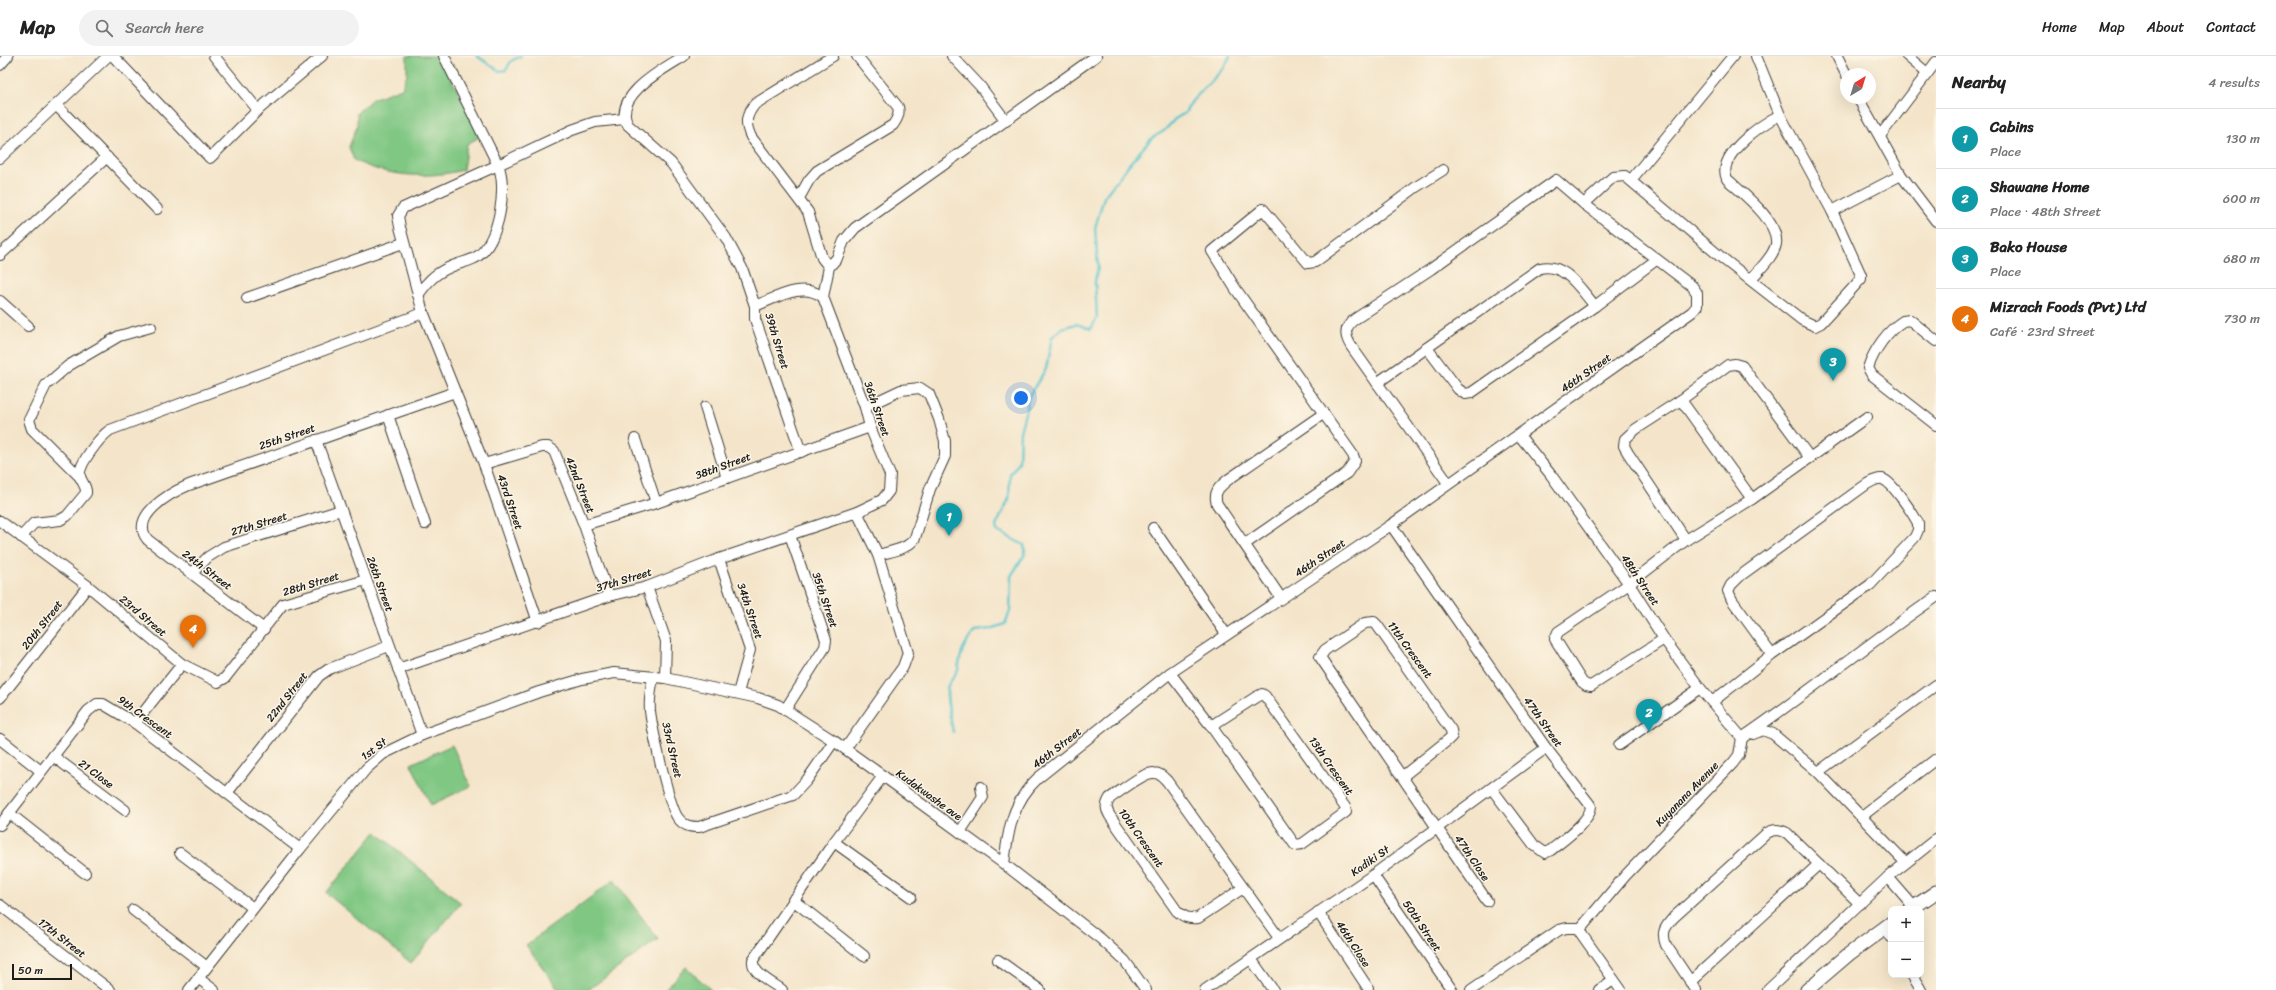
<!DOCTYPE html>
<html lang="en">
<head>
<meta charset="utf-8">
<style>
  body { margin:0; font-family:Sriracha,sans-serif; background:#f2f2f2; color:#222 }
  .controls { position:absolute; right:12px; bottom:12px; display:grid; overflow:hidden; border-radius:8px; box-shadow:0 4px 16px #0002 }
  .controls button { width:36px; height:36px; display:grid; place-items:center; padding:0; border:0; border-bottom:1px solid #e0e0e0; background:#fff; color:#222; font:20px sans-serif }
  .compass { position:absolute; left:1840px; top:12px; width:36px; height:36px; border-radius:50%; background:#fff; box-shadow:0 4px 16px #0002; rotate:38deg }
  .scale { position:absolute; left:12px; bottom:10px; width:60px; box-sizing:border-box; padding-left:4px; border:2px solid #1c1c1c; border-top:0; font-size:11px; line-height:14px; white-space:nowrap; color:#1c1c1c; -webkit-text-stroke:3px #fcf5e5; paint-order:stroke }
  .you { position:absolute; left:1021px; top:342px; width:14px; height:14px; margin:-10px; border:3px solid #fff; border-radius:50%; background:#1a73e8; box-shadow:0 0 0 6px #1a73e833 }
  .badge { display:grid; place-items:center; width:26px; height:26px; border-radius:50%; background:#d1495b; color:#fff; font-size:13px; font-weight:700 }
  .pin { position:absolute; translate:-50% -33px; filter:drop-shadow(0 1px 2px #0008) }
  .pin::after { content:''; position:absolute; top:21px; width:14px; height:12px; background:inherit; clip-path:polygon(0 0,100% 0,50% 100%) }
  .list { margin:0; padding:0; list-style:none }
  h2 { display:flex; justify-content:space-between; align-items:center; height:52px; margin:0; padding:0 16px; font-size:17px }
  h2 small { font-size:13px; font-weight:400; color:#767676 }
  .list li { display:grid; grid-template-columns:26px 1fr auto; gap:12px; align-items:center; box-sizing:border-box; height:60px; padding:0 16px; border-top:1px solid #e0e0e0 }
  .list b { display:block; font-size:15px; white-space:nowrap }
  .list p { margin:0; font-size:13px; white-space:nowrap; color:#767676 }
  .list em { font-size:13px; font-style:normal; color:#767676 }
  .icon { flex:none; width:22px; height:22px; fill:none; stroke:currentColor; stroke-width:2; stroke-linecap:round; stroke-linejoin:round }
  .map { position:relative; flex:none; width:1936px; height:934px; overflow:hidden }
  header { display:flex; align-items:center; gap:24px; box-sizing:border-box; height:56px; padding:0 20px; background:#fff; border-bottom:1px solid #e0e0e0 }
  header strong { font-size:19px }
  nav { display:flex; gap:22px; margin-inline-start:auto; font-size:14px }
  .search { width:280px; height:36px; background:#f2f2f2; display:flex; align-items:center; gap:10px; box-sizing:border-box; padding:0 14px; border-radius:22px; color:#767676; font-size:15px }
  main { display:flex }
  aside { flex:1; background:#fff }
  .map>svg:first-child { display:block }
  .green { fill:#80c783; stroke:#4e7250 }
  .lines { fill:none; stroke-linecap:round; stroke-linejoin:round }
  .stream { stroke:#57c4cb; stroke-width:2.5 }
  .minor-casing { stroke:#3c3a36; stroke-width:12 }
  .major-casing { stroke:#3c3a36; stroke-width:15 }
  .minor { stroke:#fff; stroke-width:10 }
  .major { stroke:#fff; stroke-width:13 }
  .labels { text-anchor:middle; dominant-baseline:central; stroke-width:3; stroke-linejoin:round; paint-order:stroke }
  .street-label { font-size:11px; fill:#1c1c1c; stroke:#fcf5e5 }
</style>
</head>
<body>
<header>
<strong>Map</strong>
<div class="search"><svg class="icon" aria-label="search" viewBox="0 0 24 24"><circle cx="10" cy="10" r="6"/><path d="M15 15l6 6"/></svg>Search here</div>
<nav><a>Home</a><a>Map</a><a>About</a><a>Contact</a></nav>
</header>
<main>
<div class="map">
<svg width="1936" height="934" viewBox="0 0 1936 934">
  <rect width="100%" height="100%" fill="#fcf5e5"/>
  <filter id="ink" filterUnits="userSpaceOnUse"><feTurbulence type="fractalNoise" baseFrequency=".025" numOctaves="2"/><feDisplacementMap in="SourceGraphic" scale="8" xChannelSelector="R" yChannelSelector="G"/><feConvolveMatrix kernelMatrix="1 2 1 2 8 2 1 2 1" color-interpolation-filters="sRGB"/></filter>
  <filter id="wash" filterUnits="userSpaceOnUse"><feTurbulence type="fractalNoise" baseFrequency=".012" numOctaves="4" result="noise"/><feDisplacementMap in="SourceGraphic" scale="16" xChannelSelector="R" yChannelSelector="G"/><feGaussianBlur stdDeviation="0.9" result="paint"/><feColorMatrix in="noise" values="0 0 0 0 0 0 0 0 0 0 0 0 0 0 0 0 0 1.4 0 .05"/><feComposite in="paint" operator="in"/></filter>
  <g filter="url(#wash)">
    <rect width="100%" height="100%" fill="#f4e5ca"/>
    <g class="green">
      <path d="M 407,0 L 438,0 L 480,74 L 478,82 L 467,88 L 463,114 C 429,123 385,121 354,104 L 349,91 L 357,70 L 357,57 L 372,43 L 402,32 L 407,18 Z"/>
      <path d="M 452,689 L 471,730 L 431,749 L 411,708 Z"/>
      <path d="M 376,776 L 461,847 L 411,907 L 326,837 Z"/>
      <path d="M 614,824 L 658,883 L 588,934 L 559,934 L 526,889 Z"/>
      <path d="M 686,911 L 711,934 L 665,934 Z"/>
    </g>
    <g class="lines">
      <g class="stream">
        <path d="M 477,0 L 499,15 L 506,14 L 511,5 L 521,0"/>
        <path d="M 953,676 C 951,665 946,645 947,633 C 948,625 956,621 958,614 C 961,595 963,590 975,575 L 991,573 L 1005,568 L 1010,555 L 1011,520 L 1025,498 L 1024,489 L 997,475 L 996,470 L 1009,443 L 1010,418 L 1019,406 L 1020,376 L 1030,338 L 1046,313 L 1052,281 L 1062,272 L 1076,268 L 1091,273 L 1097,262 L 1095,225 L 1098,210 L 1095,172 L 1104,141 L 1130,107 L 1152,82 L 1164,75 L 1175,63 L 1185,57 L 1192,45 L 1224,12 L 1230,0"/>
      </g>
    </g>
  </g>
  <g filter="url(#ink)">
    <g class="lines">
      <g class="minor-casing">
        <g id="minor">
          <path d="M 113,0 L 210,102 L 258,54 L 322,0"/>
          <path d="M 214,0 L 258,54"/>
          <path d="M 444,0 L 498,109 L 403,152 L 398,160 L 400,171 L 422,253 L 484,408 L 538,566"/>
          <path d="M 684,0 C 665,12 611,40 628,69 L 671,107 L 726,182 L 742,212 L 755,250"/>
          <path d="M 952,0 L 980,30 L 1006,65"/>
          <path d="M 1837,0 L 1846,18"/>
          <path d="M 1907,0 L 1927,17"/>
          <path d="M 0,9 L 8,0"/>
          <path d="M 1858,42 L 1901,119 L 1936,165"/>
          <path d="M 56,49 L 157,153"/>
          <path d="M 1880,80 L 1936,6"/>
          <path d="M 0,102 L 108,0"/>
          <path d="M 1631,124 L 1733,0"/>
          <path d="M 799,142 L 809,124 L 817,115 L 893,69 C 897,63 900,58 898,51 L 857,0"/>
          <path d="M 1584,148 L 1613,121 L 1625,120 L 1722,202 L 1802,264 L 1815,270 L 1821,267 L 1861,223 L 1861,219 L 1832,155 L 1780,59 L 1756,0"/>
          <path d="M 1832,155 L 1901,119"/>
          <path d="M 0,199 L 107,101"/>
          <path d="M 829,211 L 822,202 L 808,156 L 751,81 C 745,68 745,60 755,48 L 833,0"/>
          <path d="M 1751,223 C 1759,214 1774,200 1776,188 C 1779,165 1742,137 1727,123 C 1716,99 1762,68 1780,59"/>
          <path d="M 418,239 C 430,222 438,215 458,208 C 464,206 473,204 478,200 C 499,185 508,131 498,109 L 572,74 L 595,66 L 624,63"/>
          <path d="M 247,242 L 403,187"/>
          <path d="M 0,245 L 28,270"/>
          <path d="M 1936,285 L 1910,264 L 1903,265 C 1887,275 1874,294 1868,312 L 1872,319 L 1936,369"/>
          <path d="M 1427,292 L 1458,333 L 1465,338 L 1471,337 L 1595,250 L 1656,204"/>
          <path d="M 1377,327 L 1540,212 C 1565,206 1580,233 1595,250"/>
          <path d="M 1681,344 L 1752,443"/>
          <path d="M 705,351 L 727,422"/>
          <path d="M 865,351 L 901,334 L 920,332 L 929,338 L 939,363 L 945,385 L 945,400 L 930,433 L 915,482 C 907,494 891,495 878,499"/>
          <path d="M 388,359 L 425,468"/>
          <path d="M 1519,379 L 1551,419 L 1629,528 L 1664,583 L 1700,632 L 1742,682"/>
          <path d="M 635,383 L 656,447"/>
          <path d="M 316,384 L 422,679"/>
          <path d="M 801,396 L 755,263 L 755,250 C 776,242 803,225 823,241"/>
          <path d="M 484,408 L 542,391 L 548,391 L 554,395 L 584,469 L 609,540"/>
          <path d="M 80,421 L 32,373 L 29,364 L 46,329 L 68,310 L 119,280 L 151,271"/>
          <path d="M 0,465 L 88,530 L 182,608 L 218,626 L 225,622 L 283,548 L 366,524"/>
          <path d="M 584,469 L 656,447 L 870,371"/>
          <path d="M 1391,469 L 1546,692 L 1591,750 C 1591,765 1562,785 1551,794 L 1545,797 L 1534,789 L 1492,733"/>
          <path d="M 1153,472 L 1226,578"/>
          <path d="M 21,481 L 34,467 L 60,464 L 67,460 L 86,437 C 87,430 81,426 80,420 C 78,408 101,380 110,374 L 423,257"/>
          <path d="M 1686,484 L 1628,397 L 1624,390 L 1625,383 L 1636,373 L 1681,344 L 1728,309 L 1735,308 L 1742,310 L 1810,402"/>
          <path d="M 1245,488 L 1347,417 L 1355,405 L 1353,399 L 1235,232 L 1212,195 L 1263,153 L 1308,207 L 1315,206 L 1416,131 L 1443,114"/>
          <path d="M 719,503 L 750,594 L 738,637"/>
          <path d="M 192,517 L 208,501 L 224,491 L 341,454"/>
          <path d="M 647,531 L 666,585 L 665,622"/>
          <path d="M 1281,542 L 1217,448 C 1213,436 1219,431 1229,423 L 1323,358"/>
          <path d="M 264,573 L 148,484 C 128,461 170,437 189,429 L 455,336"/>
          <path d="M 1664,583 L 1591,630 L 1586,629 L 1582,626 L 1555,583 L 1558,576 L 1629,528 L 1686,484 L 1752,443 L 1867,361"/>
          <path d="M 398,613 L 609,540 L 647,531 L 719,503 L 857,456 L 882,444 L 889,435 L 890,419 L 870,371 L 865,351 L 823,241 L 829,211 L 837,202 L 844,185 L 855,172 L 1096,0"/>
          <path d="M 1170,617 L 1211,670 L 1295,789 L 1302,788 L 1346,756 L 1345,751 L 1265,640 L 1262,638 L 1256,641 L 1211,670"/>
          <path d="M 653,622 C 651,632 649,644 650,655 C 652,672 669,751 678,762 C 684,770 690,771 699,771 L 793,739 L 807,724 L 834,685"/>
          <path d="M 0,642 L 88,530"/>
          <path d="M 1712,646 L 1772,599 L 1870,529 L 1915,481 L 1918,474 L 1918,467 C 1913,458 1892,425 1882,423 C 1877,422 1871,426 1867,428 L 1740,520 L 1731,529 L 1728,535 L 1732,544 L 1772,599"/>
          <path d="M 785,654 L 825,591 L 826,584 L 790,479"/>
          <path d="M 135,667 L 182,608"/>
          <path d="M 1753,678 L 1763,674 L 1773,678 L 1818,716 L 1905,806"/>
          <path d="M 1742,682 C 1808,637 1870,586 1936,541"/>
          <path d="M 0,683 L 41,715"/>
          <path d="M 1619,689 L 1700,632"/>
          <path d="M 845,693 L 903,611 L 908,597 L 878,499 L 857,456"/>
          <path d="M 53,700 L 125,754"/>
          <path d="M 1818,716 L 1936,629"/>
          <path d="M 1403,720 L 1448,684 L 1452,680 L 1451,674 L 1377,569 L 1374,566 L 1365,567 L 1325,594 L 1320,601 L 1487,845"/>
          <path d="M 227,737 L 319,620 L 329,613 L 389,590"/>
          <path d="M 9,757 L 85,817"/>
          <path d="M 1862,760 L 1936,703"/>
          <path d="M 0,769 L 88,655 L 97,648 L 103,648 L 135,667 L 300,793"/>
          <path d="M 960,776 L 983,741 L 981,731"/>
          <path d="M 834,786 L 911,841"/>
          <path d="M 180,797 L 253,852"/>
          <path d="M 1004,808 C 1008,775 1012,746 1038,722 L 1170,617 L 1391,469 L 1692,256 L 1697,250 L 1697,237 L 1692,230 L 1584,148 L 1556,124 L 1431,213 L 1355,263 C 1344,271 1344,279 1351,290 L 1448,427"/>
          <path d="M 1373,819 L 1452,934"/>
          <path d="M 1888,821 L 1914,851"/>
          <path d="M 1243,832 L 1198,862 C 1188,863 1184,861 1177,855 L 1110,760 C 1106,753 1105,750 1110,742 C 1120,736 1143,716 1154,717 C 1160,717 1163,721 1167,725 L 1279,882"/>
          <path d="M 793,844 L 864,900"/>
          <path d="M 0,849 L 110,934"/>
          <path d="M 133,854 L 207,911"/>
          <path d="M 1318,856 L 1368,932"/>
          <path d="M 1885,871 L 1891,881"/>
          <path d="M 1581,872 L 1580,876 L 1621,934"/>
          <path d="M 1251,903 L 1273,934"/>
          <path d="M 998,904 L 1040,934"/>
          <path d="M 1912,919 L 1921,934"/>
          <path d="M 198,922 L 214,934"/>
          <path d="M 1690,926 L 1819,808"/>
          <path d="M 189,934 L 300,793 L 366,713 L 383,698 L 422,679 L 539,636 L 582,623 L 614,617 L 665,622 L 758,642 L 778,649 L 834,685 L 883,720 L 1004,808 L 1101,883 L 1125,905 L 1146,934"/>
          <path d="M 782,934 C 773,927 751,917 753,904 L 834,786 L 883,720"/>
          <path d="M 1205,934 L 1373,819 L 1546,692"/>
          <path d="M 1471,934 L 1559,874 L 1567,872 L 1581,872 L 1625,820 L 1733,707 L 1739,699 L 1742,682"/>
          <path d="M 1599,934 L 1613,924"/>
          <path d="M 1696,934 L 1666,889 C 1661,876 1665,871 1674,861 L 1767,777 C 1774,773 1779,773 1787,777 L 1860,848"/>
          <path d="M 1768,934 L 1888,821 L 1936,783"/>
        </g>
      </g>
      <g class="major-casing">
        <g id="major">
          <path d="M 1911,853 L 1936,836"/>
          <path d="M 1807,934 L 1849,898 L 1891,867"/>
        </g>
      </g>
      <use href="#minor" class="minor"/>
      <use href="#major" class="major"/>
    </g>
  </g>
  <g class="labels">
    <g class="street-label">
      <text transform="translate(777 285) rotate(73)">39th Street</text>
      <text transform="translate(1586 317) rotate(-35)">46th Street</text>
      <text transform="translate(877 353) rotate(71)">36th Street</text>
      <text transform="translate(287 381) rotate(-19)">25th Street</text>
      <text transform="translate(723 410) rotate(-20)">38th Street</text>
      <text transform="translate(580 429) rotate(68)">42nd Street</text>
      <text transform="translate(510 446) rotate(71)">43rd Street</text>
      <text transform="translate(259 468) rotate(-17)">27th Street</text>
      <text transform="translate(1320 502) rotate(-34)">46th Street</text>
      <text transform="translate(207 514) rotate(37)">24th Street</text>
      <text transform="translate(624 524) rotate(-17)">37th Street</text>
      <text transform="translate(1640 524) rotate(56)">48th Street</text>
      <text transform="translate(311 528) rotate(-17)">28th Street</text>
      <text transform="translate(380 528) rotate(70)">26th Street</text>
      <text transform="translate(825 544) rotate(71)">35th Street</text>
      <text transform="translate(750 555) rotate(71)">34th Street</text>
      <text transform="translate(143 560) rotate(40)">23rd Street</text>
      <text transform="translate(42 569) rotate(-52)">20th Street</text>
      <text transform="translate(1410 594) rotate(54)">11th Crescent</text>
      <text transform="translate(287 641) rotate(-52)">22nd Street</text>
      <text transform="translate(145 661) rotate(36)">9th Crescent</text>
      <text transform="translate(1543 666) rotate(55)">47th Street</text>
      <text transform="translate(1057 692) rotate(-38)">46th Street</text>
      <text transform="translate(374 693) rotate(-37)">1st St</text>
      <text transform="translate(672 694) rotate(77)">33rd Street</text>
      <text transform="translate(1331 710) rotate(55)">13th Crescent</text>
      <text transform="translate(96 718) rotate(37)">21 Close</text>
      <text transform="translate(1687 738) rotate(-46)">Kuyanana Avenue</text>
      <text transform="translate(929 739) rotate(36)">Kudakwashe ave</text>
      <text transform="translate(1141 782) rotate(55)">10th Crescent</text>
      <text transform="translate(1472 802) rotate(56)">47th Close</text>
      <text transform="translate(1370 805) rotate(-35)">Kadiki St</text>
      <text transform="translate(1422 870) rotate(56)">50th Street</text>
      <text transform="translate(62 882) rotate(38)">17th Street</text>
      <text transform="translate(1353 888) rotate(57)">46th Close</text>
    </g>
  </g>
</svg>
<div class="controls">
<button>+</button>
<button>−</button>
</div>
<svg class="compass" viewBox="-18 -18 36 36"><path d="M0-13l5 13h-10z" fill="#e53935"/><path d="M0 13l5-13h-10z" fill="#767676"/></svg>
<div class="scale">50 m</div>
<div class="you"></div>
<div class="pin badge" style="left:949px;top:480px;background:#0f9aa8">1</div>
<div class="pin badge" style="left:1649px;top:676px;background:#0f9aa8">2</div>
<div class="pin badge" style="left:1833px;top:325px;background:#0f9aa8">3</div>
<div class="pin badge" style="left:193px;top:592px;background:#e8710a">4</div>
</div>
<aside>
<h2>Nearby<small>4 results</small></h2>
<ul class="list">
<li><span class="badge" style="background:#0f9aa8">1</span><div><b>Cabins</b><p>Place</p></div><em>130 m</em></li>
<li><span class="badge" style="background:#0f9aa8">2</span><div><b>Shawane Home</b><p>Place · 48th Street</p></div><em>600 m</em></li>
<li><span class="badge" style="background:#0f9aa8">3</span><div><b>Bako House</b><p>Place</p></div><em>680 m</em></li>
<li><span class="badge" style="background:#e8710a">4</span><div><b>Mizrach Foods (Pvt) Ltd</b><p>Café · 23rd Street</p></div><em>730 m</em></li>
</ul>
</aside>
</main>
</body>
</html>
